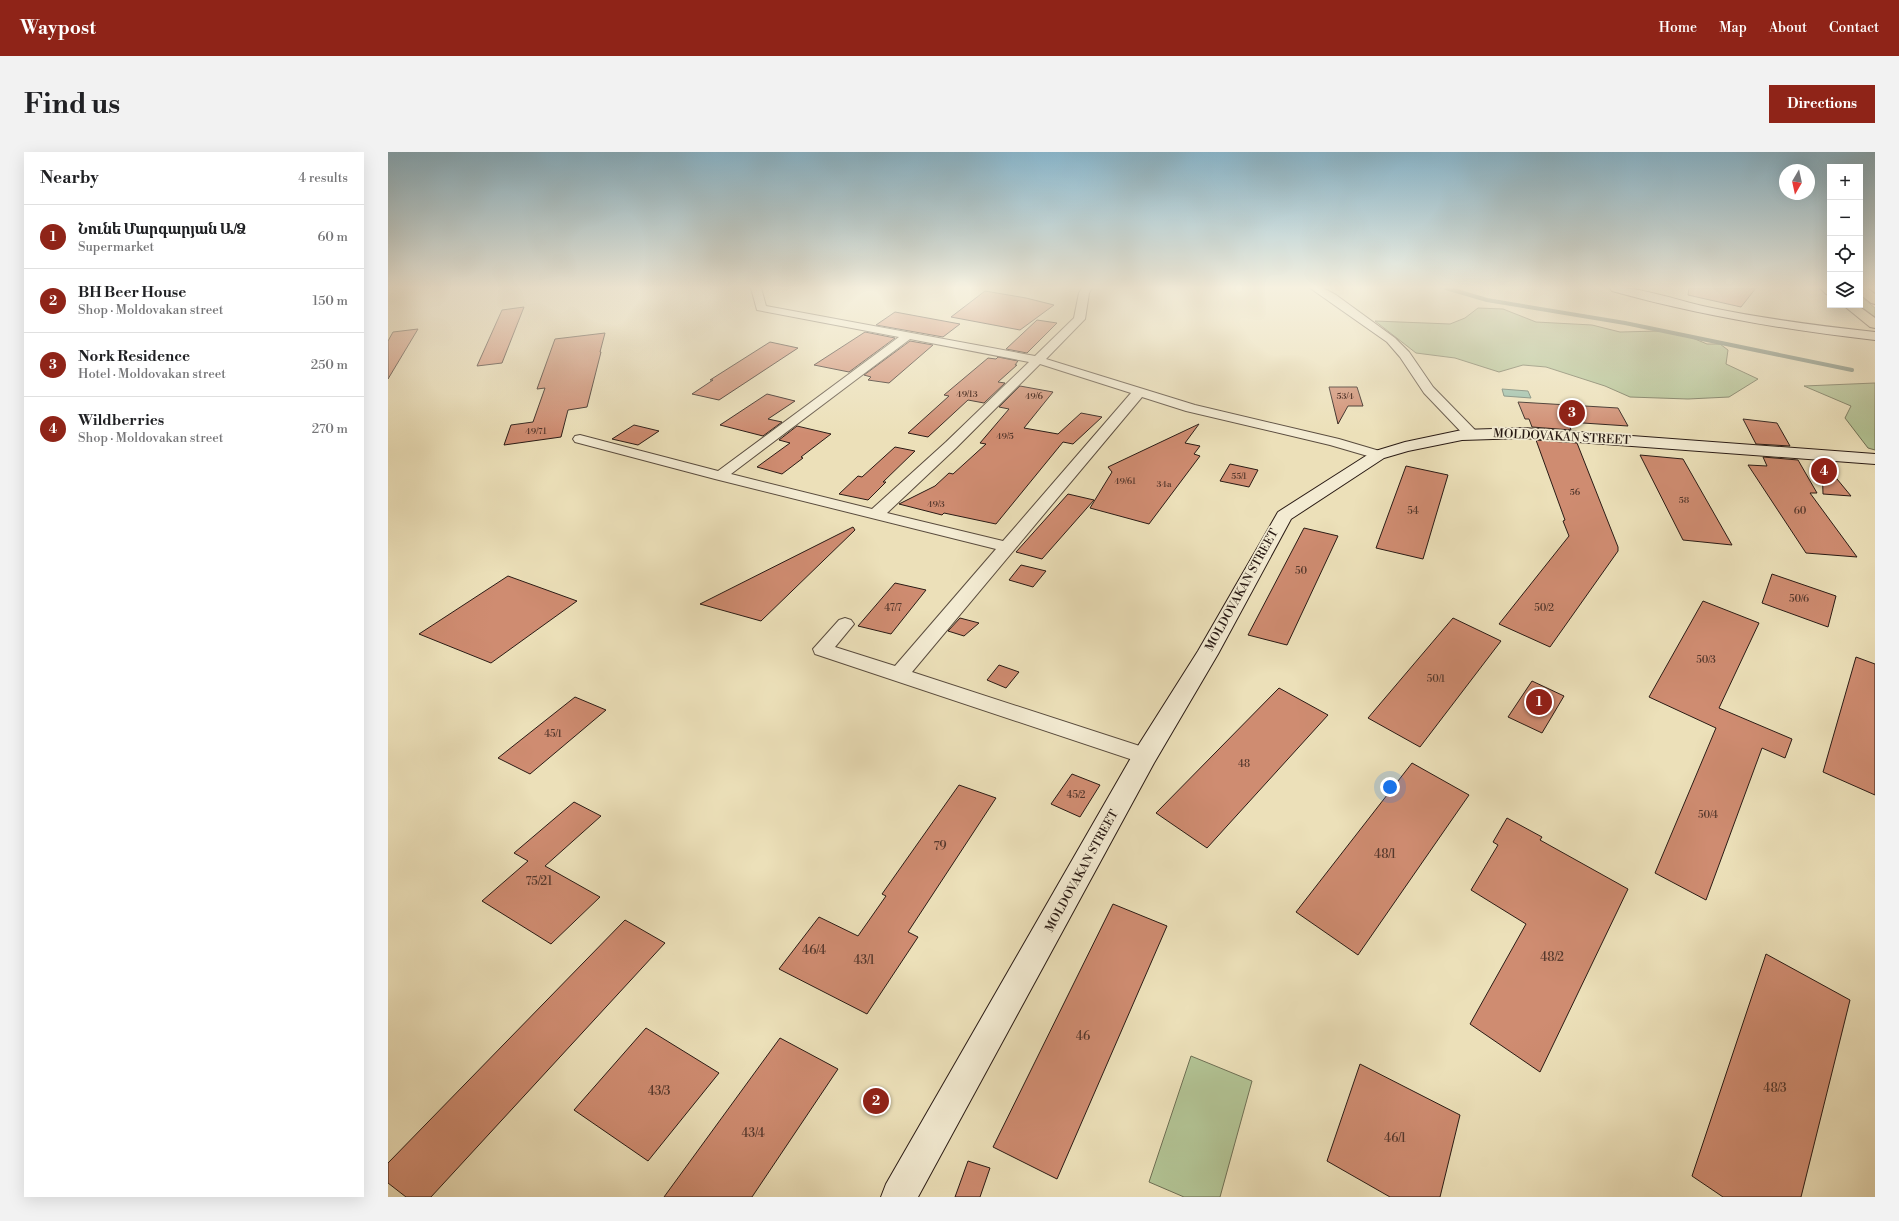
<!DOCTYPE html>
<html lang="en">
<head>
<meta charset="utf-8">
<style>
  body { margin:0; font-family:"Libre Bodoni","Noto Serif Armenian",serif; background:#f2f2f2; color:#202124 }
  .controls { position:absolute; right:12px; top:12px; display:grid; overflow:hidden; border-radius:0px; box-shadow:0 4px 16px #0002 }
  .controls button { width:36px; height:36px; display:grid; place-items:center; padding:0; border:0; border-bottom:1px solid #e0e0e0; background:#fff; color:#202124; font:20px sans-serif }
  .compass { position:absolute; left:1391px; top:12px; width:36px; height:36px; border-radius:50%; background:#fff; box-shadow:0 4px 16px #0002; rotate:189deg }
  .you { position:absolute; left:1002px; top:635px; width:14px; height:14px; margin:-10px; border:3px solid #fff; border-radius:50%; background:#1a73e8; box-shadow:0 0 0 6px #1a73e833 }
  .badge { display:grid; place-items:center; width:26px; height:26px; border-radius:50%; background:#8f2418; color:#fff; font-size:13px; font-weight:700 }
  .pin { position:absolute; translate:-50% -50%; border:2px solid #fff; box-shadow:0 1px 4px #0006 }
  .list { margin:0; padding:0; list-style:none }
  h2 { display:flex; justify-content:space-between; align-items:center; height:52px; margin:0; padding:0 16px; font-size:17px }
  h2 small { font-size:13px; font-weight:400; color:#757577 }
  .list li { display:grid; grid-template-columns:26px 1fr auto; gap:12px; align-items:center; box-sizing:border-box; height:64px; padding:0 16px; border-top:1px solid #e0e0e0 }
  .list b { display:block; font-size:15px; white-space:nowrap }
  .list p { margin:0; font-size:13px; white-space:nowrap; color:#757577 }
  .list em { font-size:13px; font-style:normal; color:#757577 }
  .icon { flex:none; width:22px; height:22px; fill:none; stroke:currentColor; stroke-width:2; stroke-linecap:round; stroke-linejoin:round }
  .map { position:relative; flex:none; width:1487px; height:1045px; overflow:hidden; border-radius:0px }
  header { display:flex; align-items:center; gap:24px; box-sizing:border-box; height:56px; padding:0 20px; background:#8f2418; color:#fff }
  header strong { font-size:19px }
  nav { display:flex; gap:22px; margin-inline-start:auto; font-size:14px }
  .intro { display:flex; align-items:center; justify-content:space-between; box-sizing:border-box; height:96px; padding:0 24px }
  h1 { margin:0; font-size:28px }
  .button { padding:10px 18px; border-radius:0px; background:#8f2418; color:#fff; font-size:14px; font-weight:700 }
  main { display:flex; gap:24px; padding:0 24px }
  aside { flex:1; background:#fff; border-radius:0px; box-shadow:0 4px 16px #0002 }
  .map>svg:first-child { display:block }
  .green { fill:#b2c394; stroke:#6e6f54 }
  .water { fill:#9abea9; stroke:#6d7d6e }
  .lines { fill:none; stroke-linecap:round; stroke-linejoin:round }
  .stream { stroke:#6d7d6e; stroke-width:4 }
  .building { fill:#cf8c71; stroke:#2a1b15 }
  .street-casing { stroke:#5a4c3e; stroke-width:2 }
  .secondary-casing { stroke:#2a1b15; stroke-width:2 }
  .primary-casing { stroke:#2a1b15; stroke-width:2 }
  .street { fill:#f3ebd2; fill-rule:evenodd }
  .secondary { fill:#f3ebd2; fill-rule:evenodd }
  .primary { fill:#ece0b9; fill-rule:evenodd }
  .labels { text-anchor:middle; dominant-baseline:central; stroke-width:3.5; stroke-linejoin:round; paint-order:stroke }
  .far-number-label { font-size:9px; fill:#53372c }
  .number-label { font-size:10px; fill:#53372c }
  .street-label { font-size:12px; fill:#2a1b15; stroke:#f3ebd2 }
  .near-number-label { font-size:12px; fill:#53372c }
</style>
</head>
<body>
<header>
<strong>Waypost</strong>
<nav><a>Home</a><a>Map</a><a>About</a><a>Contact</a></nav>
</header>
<div class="intro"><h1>Find us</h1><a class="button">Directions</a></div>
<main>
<aside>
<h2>Nearby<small>4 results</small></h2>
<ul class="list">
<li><span class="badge">1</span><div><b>Նունե Մարգարյան Ա/Ձ</b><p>Supermarket</p></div><em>60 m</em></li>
<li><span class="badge">2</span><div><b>BH Beer House</b><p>Shop · Moldovakan street</p></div><em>150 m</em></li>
<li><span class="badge">3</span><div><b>Nork Residence</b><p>Hotel · Moldovakan street</p></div><em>250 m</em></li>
<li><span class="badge">4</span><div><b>Wildberries</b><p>Shop · Moldovakan street</p></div><em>270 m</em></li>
</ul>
</aside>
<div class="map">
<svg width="1487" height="1045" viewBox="0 0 1487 1045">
  <rect width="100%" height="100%" fill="#ece0b9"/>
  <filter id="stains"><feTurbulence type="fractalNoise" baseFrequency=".005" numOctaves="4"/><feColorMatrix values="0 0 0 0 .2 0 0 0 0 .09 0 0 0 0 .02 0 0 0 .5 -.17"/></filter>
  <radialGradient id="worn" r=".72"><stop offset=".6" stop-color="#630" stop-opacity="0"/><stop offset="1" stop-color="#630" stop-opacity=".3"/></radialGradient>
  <g class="green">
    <path d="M 1472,144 L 1487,156 L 1487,165 L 1471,153 Z"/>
    <path d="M 1090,156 L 1115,157 L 1148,170 L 1204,173 L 1232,180 L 1272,179 L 1295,182 L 1319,192 L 1332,192 L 1340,198 L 1338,212 L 1370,227 L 1341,245 L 1300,247 L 1242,245 L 1217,234 L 1158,215 L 1135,213 L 1111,220 L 1067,206 L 1028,201 L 987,169 L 1062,172 L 1077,166 Z"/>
    <path d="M 1487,231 L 1487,298 L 1480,296 L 1457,266 L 1463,254 L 1416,234 Z"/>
    <path d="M 803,904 L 864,929 L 832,1045 L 796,1045 L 761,1030 Z"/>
  </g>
  <path class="water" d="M 1114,237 L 1140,239 L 1143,246 L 1116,244 Z"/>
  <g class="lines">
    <path class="stream" d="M 1058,136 L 1099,148 L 1237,171 L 1464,218"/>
  </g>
  <g class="building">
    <path d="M 1301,136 L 1368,136 L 1353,155 L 1300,143 Z"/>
    <path d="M 597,139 L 638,146 L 666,153 L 632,178 L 563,165 Z"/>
    <path d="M 136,155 L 114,211 L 89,214 L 114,158 Z"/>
    <path d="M 507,160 L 572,172 L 555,185 L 488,173 Z"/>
    <path d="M 649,168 L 669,171 L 639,201 L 618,197 Z"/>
    <path d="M 30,177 L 0,227 L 0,189 L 5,180 Z"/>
    <path d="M 477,180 L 507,186 L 461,220 L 426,213 Z"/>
    <path d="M 217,181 L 212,200 L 213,200 L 199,255 L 180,258 L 173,285 L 116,293 L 123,273 L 145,270 L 157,236 L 149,237 L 167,187 Z"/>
    <path d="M 522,189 L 545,193 L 501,231 L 480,228 L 483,225 L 476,223 Z"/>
    <path d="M 382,190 L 410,196 L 331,248 L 304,242 L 325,228 L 322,228 Z"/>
    <path d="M 610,205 L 630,209 L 627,213 L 629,213 L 610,230 L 617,231 L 596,251 L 580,248 L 540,285 L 520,281 L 561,244 L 556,243 L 600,206 L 608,207 Z"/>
    <path d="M 632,234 L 665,240 L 636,276 L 670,282 L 693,261 L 714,265 L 685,292 L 675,290 L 608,372 L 556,361 L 554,363 L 511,352 L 547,334 L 561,321 L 565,322 L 598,292 L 592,291 L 621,257 L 611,255 Z"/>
    <path d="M 941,235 L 969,235 L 975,254 L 960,254 L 950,272 Z"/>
    <path d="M 379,242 L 407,249 L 380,267 L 394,270 L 375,284 L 332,273 Z"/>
    <path d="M 1130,250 L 1230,256 L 1240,274 L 1180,270 L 1183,278 L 1144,275 L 1141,267 L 1137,267 Z"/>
    <path d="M 1355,267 L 1389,271 L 1402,294 L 1368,292 Z"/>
    <path d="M 811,272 L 797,291 L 812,294 L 806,302 L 812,304 L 761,372 L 702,356 L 724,320 L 720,315 Z"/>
    <path d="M 246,273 L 271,279 L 250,293 L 224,287 Z"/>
    <path d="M 409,274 L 443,282 L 413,305 L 415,306 L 394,322 L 369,315 L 402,291 L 391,288 Z"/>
    <path d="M 1148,288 L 1189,291 L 1230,395 L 1230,399 L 1162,495 L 1111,472 L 1181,384 L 1175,369 L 1177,368 Z"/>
    <path d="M 507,295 L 527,299 L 495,330 L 498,330 L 480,348 L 451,342 L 470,324 L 474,325 Z"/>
    <path d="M 1252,303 L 1295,307 L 1344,393 L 1295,388 Z"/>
    <path d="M 1375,305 L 1410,308 L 1429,341 L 1422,341 L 1469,405 L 1418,401 L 1360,313 L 1379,314 Z"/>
    <path d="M 1434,310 L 1435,310 L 1463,344 L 1435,342 Z"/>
    <path d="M 842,312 L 870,318 L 861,335 L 832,329 Z"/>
    <path d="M 1018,314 L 1060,323 L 1035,407 L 988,396 Z"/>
    <path d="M 680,342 L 706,348 L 654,407 L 628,400 Z"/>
    <path d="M 465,375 L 467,378 L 373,469 L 312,452 Z"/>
    <path d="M 916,376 L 950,384 L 899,493 L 860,483 Z"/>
    <path d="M 633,413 L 658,419 L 645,435 L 621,428 Z"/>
    <path d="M 1384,422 L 1448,444 L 1440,475 L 1374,451 Z"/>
    <path d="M 120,424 L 189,449 L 103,511 L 31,482 Z"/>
    <path d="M 507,431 L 538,438 L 503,482 L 470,474 Z"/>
    <path d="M 1315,449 L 1371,471 L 1331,556 L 1404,587 L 1397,606 L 1374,596 L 1318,748 L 1267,721 L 1328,576 L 1261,545 Z"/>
    <path d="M 572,466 L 591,471 L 576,484 L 560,479 Z"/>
    <path d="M 1065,466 L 1113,489 L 1032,595 L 980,566 Z"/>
    <path d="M 1468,505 L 1487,512 L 1487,643 L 1435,620 Z"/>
    <path d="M 611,513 L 631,520 L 618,536 L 599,528 Z"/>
    <path d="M 1144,529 L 1176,544 L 1154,581 L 1120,565 Z"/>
    <path d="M 891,536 L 940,563 L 819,696 L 768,661 Z"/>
    <path d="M 187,545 L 218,558 L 142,622 L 110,606 Z"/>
    <path d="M 1024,611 L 1081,643 L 970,803 L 908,760 Z"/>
    <path d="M 684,622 L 712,633 L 692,665 L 663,652 Z"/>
    <path d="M 571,633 L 608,646 L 520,780 L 530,785 L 479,862 L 391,817 L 431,765 L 470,784 L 498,744 L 494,742 Z"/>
    <path d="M 186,650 L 213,664 L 157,714 L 212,745 L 163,792 L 94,749 L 140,709 L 126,701 Z"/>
    <path d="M 1119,666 L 1154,685 L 1152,688 L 1240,737 L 1152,920 L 1082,872 L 1138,772 L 1083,738 L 1110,693 L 1105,690 Z"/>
    <path d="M 725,752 L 779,774 L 669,1027 L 605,995 Z"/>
    <path d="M 237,768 L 277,791 L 43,1045 L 18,1045 L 0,1031 L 0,1011 Z"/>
    <path d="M 1378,802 L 1462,848 L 1413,1045 L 1335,1045 L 1304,1024 Z"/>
    <path d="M 258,876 L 331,921 L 260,1009 L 186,958 Z"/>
    <path d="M 392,886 L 450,917 L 364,1045 L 276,1045 Z"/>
    <path d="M 972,912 L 1072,963 L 1052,1045 L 1002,1045 L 939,1009 Z"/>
    <path d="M 580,1009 L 602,1016 L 592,1045 L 567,1045 Z"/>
  </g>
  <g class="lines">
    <g class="street-casing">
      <g id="street">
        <path d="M 363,136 L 373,136 L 378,154 L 647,204 L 686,166 L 691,141 L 694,136 L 704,136 L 701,141 L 697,167 L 658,207 L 807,253 L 951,287 L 995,300 L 997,303 L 995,306 L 990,307 L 942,293 L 798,259 L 754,245 L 524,520 L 764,598 L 767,604 L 764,610 L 757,612 L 427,502 L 425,497 L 451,468 L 457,466 L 463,468 L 466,472 L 447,495 L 507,514 L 608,397 L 327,327 L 187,290 L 185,287 L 187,284 L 192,283 L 330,319 L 511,185 L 369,158 ZM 522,187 L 641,210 L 558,290 L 484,357 L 343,322 ZM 652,212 L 743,241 L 615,389 L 499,361 L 568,296 Z"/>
        <path d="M 922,136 L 935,136 L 948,143 L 1007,186 L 1021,200 L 1045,235 L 1088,279 L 1090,282 L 1088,285 L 1078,285 L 1036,241 L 1012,205 L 999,190 Z"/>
      </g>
    </g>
    <g class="secondary-casing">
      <g id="secondary">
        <path d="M 1222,136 C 1252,134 1293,150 1324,156 C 1378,167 1432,174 1487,180 L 1487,188 C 1398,178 1310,163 1224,139 Z"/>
        <path d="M 1136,276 L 1487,302 L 1487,312 L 1136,286 L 1074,288 L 1020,299 L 996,306 L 903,367 L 830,502 L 766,611 L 530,1045 L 493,1045 L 498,1032 L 748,597 L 810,499 L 890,360 L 984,300 L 1017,290 L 1074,278 Z"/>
      </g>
    </g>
    <g class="primary-casing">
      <g id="primary">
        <path d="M 1432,136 L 1442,136 L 1442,143 L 1438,142 Z"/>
        <path d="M 1472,136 L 1479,136 L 1487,142 L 1487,152 L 1483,151 L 1472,142 Z"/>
        <path d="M 1455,153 L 1469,153 L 1487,166 L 1487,176 L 1482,175 Z"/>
      </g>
    </g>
    <use href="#street" class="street"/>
    <use href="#secondary" class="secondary"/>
    <use href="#primary" class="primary"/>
  </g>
  <linearGradient id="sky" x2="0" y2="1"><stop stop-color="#89b8cf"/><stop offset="0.48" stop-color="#f6f1e0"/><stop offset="1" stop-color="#f6f1e0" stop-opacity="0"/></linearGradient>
  <rect width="1487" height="282" fill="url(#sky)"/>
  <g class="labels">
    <g class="far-number-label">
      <text x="579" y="242">49/13</text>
      <text x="646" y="244">49/6</text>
      <text x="957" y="244">53/4</text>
      <text x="148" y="279">49/71</text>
      <text x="617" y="284">49/5</text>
      <text x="851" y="324">55/1</text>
      <text x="737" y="329">49/61</text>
      <text x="776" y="332">34a</text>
      <text x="1187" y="340">56</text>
      <text x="1296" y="348">58</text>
      <text x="548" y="352">49/3</text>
    </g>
    <g class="number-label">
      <text x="1025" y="359">54</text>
      <text x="1412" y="359">60</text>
      <text x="913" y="419">50</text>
      <text x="1411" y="447">50/6</text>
      <text x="505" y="456">47/7</text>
      <text x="1156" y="456">50/2</text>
      <text x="1318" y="508">50/3</text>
      <text x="1048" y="527">50/1</text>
      <text x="165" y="582">45/1</text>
      <text x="856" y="612">48</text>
      <text x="688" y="643">45/2</text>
      <text x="1320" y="663">50/4</text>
    </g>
    <g class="street-label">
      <text transform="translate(1174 285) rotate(3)">MOLDOVAKAN STREET</text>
      <text transform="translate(854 438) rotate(-61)">MOLDOVAKAN STREET</text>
      <text transform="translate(694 719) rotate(-61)">MOLDOVAKAN STREET</text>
    </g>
    <g class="near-number-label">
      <text x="552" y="694">79</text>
      <text x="997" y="702">48/1</text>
      <text x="151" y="729">75/21</text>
      <text x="426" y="798">46/4</text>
      <text x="1164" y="805">48/2</text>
      <text x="476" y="808">43/1</text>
      <text x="695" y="884">46</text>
      <text x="1387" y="936">48/3</text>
      <text x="271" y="939">43/3</text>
      <text x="365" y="981">43/4</text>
      <text x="1007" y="986">46/1</text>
    </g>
  </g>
  <rect width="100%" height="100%" filter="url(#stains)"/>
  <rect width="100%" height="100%" fill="url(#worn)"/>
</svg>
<div class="controls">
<button>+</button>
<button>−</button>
<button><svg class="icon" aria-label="locate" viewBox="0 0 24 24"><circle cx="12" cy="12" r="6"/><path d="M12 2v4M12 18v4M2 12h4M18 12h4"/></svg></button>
<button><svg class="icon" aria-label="layers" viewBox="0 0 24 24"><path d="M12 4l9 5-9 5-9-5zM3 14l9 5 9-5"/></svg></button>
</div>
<svg class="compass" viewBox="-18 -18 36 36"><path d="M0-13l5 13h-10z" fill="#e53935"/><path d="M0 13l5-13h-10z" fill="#757577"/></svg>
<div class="you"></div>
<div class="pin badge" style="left:1151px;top:550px">1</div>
<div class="pin badge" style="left:488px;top:949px">2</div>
<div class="pin badge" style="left:1184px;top:261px">3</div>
<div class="pin badge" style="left:1436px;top:319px">4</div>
</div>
</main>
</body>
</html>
